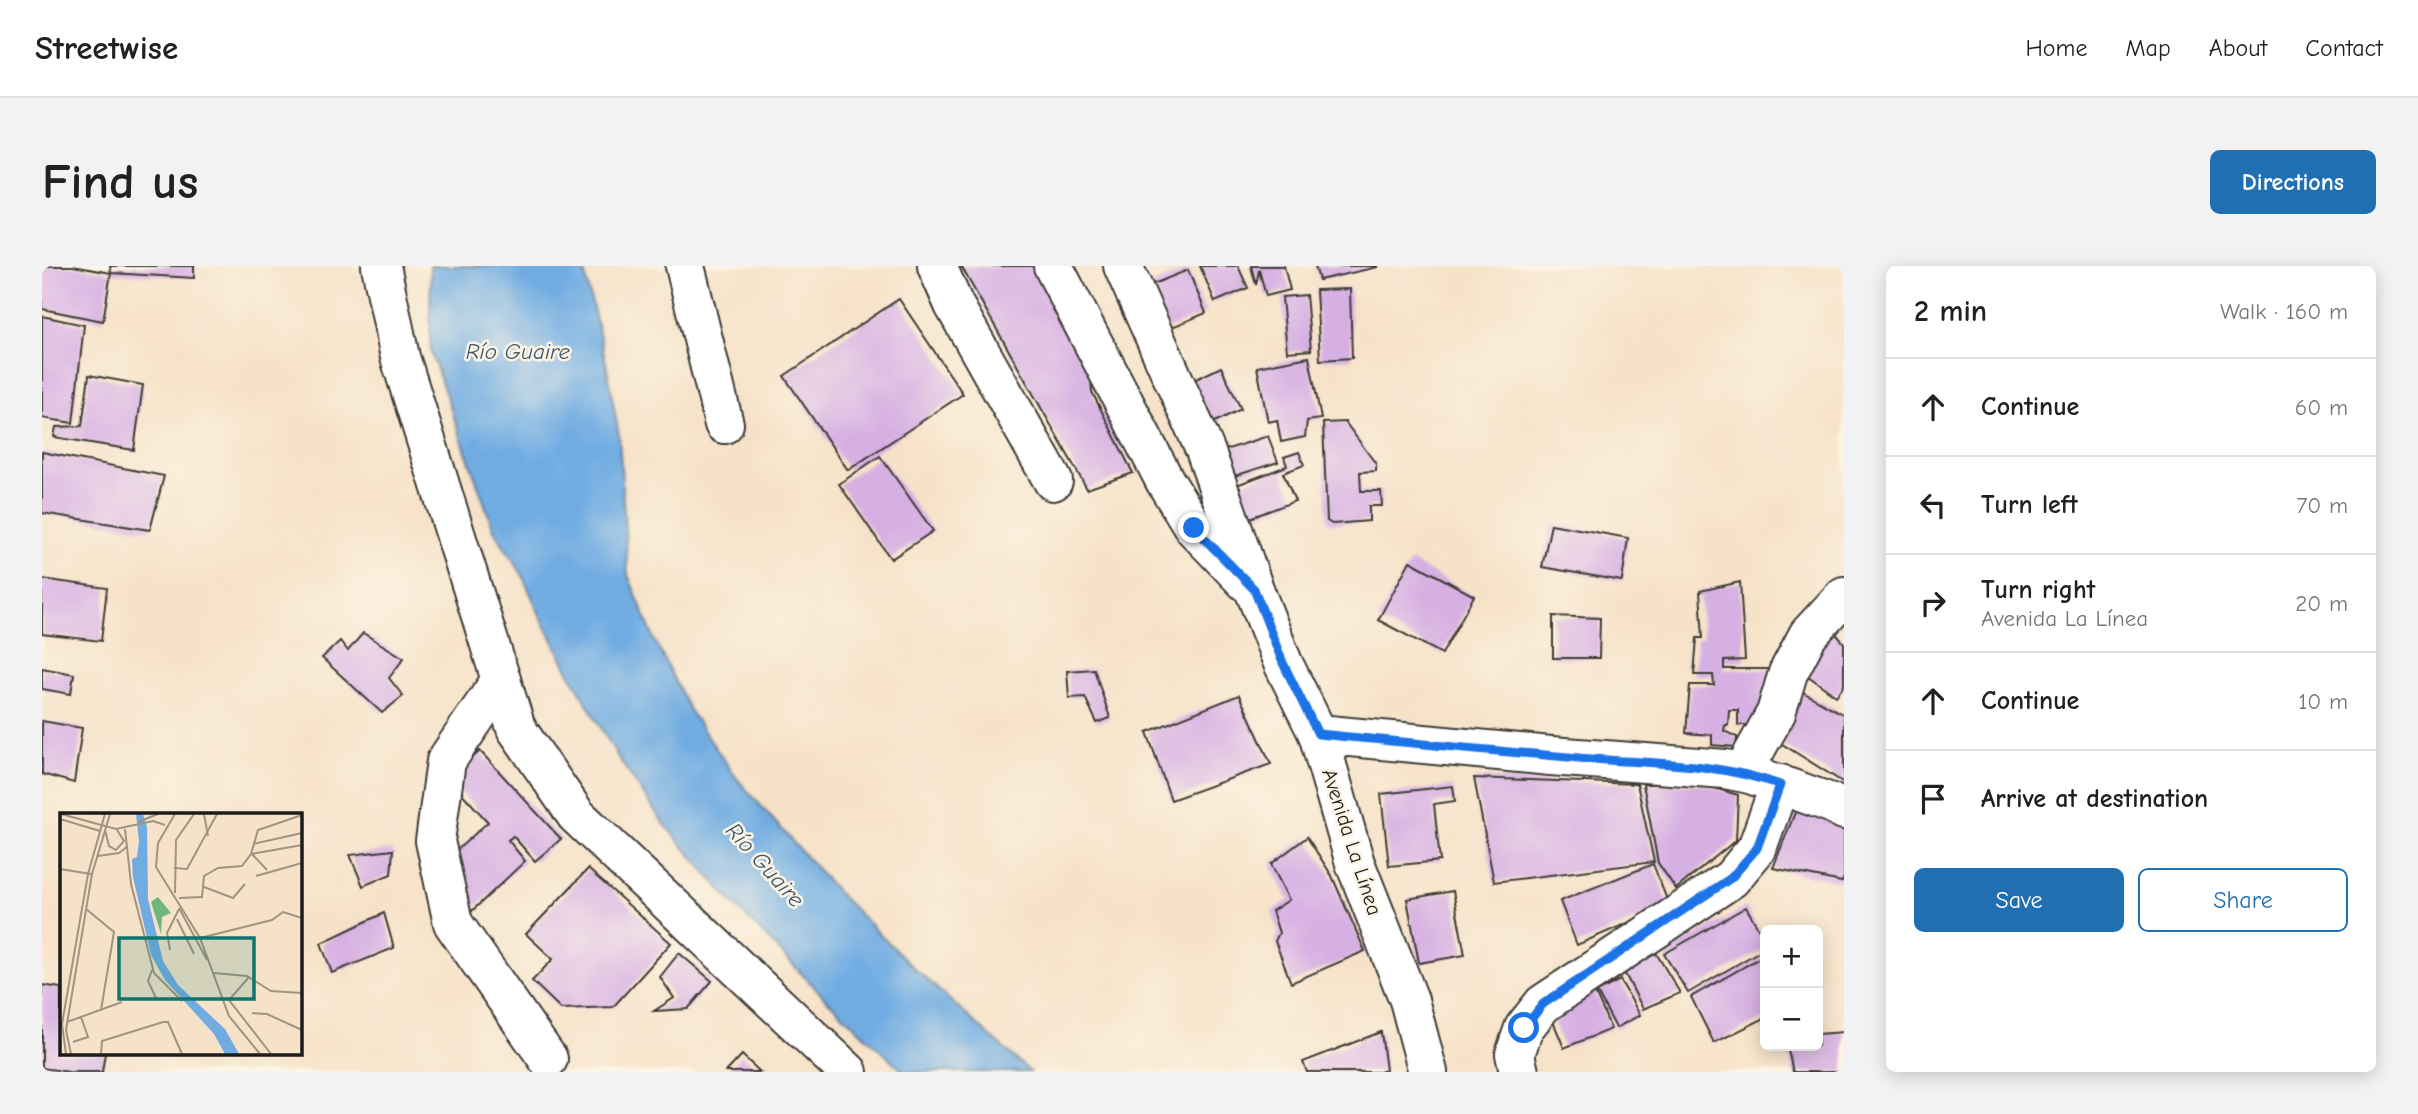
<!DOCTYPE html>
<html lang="en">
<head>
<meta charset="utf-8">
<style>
  body { margin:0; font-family:"Comic Neue",sans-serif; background:#f2f2f2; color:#202124 }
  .controls { position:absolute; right:21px; bottom:21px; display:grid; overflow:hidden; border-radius:10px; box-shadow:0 4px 18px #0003 }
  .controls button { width:63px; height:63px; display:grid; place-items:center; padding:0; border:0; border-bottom:2px solid #e0e0e0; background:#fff; color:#202124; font:35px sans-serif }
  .stop { position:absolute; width:21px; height:21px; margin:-16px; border:5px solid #1a73e8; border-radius:50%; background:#fff }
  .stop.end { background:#1a73e8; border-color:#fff; box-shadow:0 2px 7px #0008 }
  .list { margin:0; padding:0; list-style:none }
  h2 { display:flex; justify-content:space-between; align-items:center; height:91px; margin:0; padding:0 28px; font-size:30px }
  h2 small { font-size:23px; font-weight:400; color:#757577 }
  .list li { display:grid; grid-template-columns:46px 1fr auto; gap:21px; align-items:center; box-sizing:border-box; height:98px; padding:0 28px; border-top:2px solid #e0e0e0 }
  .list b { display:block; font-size:26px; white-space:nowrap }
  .list p { margin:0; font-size:23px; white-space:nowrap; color:#757577 }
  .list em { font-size:23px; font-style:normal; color:#757577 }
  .actions { display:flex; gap:14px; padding:21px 28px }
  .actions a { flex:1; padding:16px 0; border:2px solid #1f6fb2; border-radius:10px; text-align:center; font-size:24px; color:#1f6fb2 }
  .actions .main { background:#1f6fb2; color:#fff }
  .icon { flex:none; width:38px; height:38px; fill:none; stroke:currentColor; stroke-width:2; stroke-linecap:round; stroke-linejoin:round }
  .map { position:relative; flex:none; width:1802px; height:806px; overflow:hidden; border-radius:10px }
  header { display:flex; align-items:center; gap:42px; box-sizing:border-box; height:98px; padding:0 35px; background:#fff; border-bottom:2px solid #e0e0e0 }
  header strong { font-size:33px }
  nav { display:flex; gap:38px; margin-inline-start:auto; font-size:24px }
  .intro { display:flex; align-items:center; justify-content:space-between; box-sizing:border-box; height:168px; padding:0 42px }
  h1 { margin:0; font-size:49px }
  .button { padding:18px 32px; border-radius:10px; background:#1f6fb2; color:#fff; font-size:24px; font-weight:700 }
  main { display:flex; gap:42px; padding:0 42px }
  aside { flex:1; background:#fff; border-radius:10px; box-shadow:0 4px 18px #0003 }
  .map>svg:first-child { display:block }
  .water { fill:#70ace2; stroke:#46647f; stroke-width:2 }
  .building { fill:#d7b0e3 }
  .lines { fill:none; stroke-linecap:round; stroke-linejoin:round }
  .minor-casing { stroke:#3d3a36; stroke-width:42 }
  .minor { stroke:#fff; stroke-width:38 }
  .route { stroke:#1a73e8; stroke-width:9 }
  .labels { text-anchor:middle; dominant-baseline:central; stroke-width:5; stroke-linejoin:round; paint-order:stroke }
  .street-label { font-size:21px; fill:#1c1c1c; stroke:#fcf5e5 }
  .water-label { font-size:23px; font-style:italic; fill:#3e566b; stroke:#fcf5e5 }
  .inset-road { fill:none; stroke:#9f9383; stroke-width:2 }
  .view { fill:#0f766e; fill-opacity:0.15; stroke:#0f766e; stroke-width:3.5 }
  .inset-edge { fill:none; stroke:#1c1c1c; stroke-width:3.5 }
</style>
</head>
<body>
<header>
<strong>Streetwise</strong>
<nav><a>Home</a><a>Map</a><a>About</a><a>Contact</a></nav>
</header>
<div class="intro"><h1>Find us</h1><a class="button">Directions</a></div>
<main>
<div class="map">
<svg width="1802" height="806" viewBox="0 0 1802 806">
  <rect width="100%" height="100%" fill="#fcf5e5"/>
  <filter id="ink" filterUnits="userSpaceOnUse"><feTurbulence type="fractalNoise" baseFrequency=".0143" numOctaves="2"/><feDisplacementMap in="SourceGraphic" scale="14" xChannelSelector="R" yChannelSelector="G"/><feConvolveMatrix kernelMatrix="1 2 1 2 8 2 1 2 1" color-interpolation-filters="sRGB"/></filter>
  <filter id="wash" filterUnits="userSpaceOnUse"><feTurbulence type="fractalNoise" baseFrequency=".00686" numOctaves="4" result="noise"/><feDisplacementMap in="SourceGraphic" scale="28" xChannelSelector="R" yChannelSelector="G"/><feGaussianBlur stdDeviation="1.57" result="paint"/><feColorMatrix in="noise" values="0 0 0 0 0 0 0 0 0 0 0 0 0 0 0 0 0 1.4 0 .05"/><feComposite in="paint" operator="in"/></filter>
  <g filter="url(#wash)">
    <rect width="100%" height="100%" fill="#f6e2c8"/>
    <path class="water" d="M 388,0 L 541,0 L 564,96 L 577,170 L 586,309 L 613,375 L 647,444 L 696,514 L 797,628 L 872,702 L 988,806 L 862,806 L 785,734 L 687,633 L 622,558 L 575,490 L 529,409 L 498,349 L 480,308 L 452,264 L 389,87 C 386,58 390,30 388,0 Z"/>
    <g id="blocks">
      <g class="building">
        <path d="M 0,0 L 31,0 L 69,7 L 61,55 L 0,43 Z"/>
        <path d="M 68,0 L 152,0 L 152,12 L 69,7 Z"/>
        <path d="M 919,0 L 1001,0 L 1047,87 L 1050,126 L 1091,207 L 1045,223 Z"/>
        <path d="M 1158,0 L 1196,0 L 1206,22 L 1173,36 Z"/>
        <path d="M 1209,0 L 1242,0 L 1248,24 L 1224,30 L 1217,4 L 1214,19 Z"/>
        <path d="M 1273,0 L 1336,0 L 1336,1 L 1277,14 Z"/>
        <path d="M 1146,4 L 1164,47 L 1123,64 L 1106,20 Z"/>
        <path d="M 1308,23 L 1310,92 L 1278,94 L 1274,24 Z"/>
        <path d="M 1264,29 L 1269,84 L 1245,86 L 1240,31 Z"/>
        <path d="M 857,33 L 921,128 L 806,204 L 742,110 Z"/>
        <path d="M 0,50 L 42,59 L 31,157 L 0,152 Z"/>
        <path d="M 1267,91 L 1279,153 L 1265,155 L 1263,171 L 1239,176 L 1235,154 L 1226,156 L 1215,101 Z"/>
        <path d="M 1179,101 L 1199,143 L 1169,158 L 1148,116 Z"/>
        <path d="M 47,109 L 101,119 L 92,184 L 12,171 L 14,161 L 40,160 Z"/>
        <path d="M 1303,156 L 1334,198 L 1334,205 L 1318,206 L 1319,225 L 1339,225 L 1340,240 L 1327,240 L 1327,255 L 1290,258 L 1285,255 L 1281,157 Z"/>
        <path d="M 1226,170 L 1236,196 L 1180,214 L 1171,188 Z"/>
        <path d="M 0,186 L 122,210 L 108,264 L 0,247 Z"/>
        <path d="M 1257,186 L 1262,199 L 1241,207 L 1253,235 L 1200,255 L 1198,222 L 1192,220 L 1245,200 L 1242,191 Z"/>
        <path d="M 838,190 L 891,265 L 849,293 L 797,218 Z"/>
        <path d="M 1509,258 L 1586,272 L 1580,315 L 1500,301 Z"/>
        <path d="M 1368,295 L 1432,330 L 1400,388 L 1336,354 Z"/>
        <path d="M 0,313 L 65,322 L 59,375 L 0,368 Z"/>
        <path d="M 1698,316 L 1703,394 L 1682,395 L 1682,403 L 1735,403 L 1722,459 L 1696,459 L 1696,444 L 1687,444 L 1686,459 L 1683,459 L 1682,465 L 1695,471 L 1694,481 L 1670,479 L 1670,469 L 1644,467 L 1648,419 L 1672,419 L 1671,409 L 1652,409 L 1655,372 L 1661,372 L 1658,325 Z"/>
        <path d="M 1511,350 L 1558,352 L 1557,392 L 1511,392 Z"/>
        <path d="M 1785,357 L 1802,377 L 1802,420 L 1794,430 L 1755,402 Z"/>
        <path d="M 321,367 L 362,392 L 347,412 L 361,430 L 340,447 L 280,392 L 298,375 L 306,385 Z"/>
        <path d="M 0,402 L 32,408 L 29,428 L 0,423 Z"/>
        <path d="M 1052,403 L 1068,452 L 1055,457 L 1043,431 L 1027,432 L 1025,405 Z"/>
        <path d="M 1759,425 L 1802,449 L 1802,517 L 1729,471 Z"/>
        <path d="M 1197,429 L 1229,498 L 1129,534 L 1105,466 Z"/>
        <path d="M 0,455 L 40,462 L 32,517 L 0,508 Z"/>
        <path d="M 438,485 L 519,573 L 493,595 L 471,570 L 466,574 L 483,595 L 430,645 L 410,624 L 403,595 L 446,556 L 407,513 Z"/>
        <path d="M 1432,512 L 1595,518 L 1612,596 L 1452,616 Z"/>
        <path d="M 1601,518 L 1659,518 L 1696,529 L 1694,574 L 1634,623 L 1616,597 Z"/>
        <path d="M 1411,520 L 1413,535 L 1392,538 L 1398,595 L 1347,600 L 1339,528 Z"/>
        <path d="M 1756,539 L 1802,562 L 1802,612 L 1800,616 L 1731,602 Z"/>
        <path d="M 1265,571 L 1290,610 L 1323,685 L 1249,717 L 1233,675 L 1237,667 L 1230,645 L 1247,634 L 1229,598 Z"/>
        <path d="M 351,584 L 349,608 L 321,620 L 308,589 Z"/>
        <path d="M 1611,598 L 1627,639 L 1535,679 L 1518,635 Z"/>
        <path d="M 546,603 L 629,677 L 571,741 L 519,743 L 490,715 L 511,693 L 484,668 Z"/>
        <path d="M 1411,625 L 1423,689 L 1377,697 L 1365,633 Z"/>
        <path d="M 1704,641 L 1723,674 L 1723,682 L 1646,727 L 1622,688 Z"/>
        <path d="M 342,647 L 352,682 L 290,707 L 279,677 Z"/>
        <path d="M 637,687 L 670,715 L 646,743 L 612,745 L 632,732 L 618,711 Z"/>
        <path d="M 1614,687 L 1638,727 L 1601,743 L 1581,704 Z"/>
        <path d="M 1723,689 L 1723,752 L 1672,777 L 1649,731 Z"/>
        <path d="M 1578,714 L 1598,749 L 1574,762 L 1555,726 Z"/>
        <path d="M 0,719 L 19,722 L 19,787 L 63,787 L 60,806 L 27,806 L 0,802 Z"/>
        <path d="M 1552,724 L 1569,763 L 1522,782 L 1506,743 Z"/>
        <path d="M 1339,766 L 1344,804 L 1338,806 L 1265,806 L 1261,796 Z"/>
        <path d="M 1802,766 L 1802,806 L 1751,806 L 1745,780 L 1776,780 L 1776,768 Z"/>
        <path d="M 700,789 L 718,806 L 684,806 Z"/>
      </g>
    </g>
  </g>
  <g filter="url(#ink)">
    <use href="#blocks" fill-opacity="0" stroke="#3d3a36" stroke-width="2"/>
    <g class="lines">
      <g class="minor-casing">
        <g id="minor">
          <path d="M 339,0 L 358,91 L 474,462 L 534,549 L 806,806"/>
          <path d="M 643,0 L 682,158"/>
          <path d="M 895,0 L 912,39 L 1011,215"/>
          <path d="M 1011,0 L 1123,215 L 1152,262 L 1204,316"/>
          <path d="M 1081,0 L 1163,184 L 1212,323 L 1241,397 L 1276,468 L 1313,597 L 1367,734 L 1386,806"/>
          <path d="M 459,414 L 404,495 L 393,575 L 411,657 L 506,793"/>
          <path d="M 1276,468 L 1509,490 L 1683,503 L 1708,508 L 1789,537 L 1802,544"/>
          <path d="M 1701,506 L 1734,447 L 1746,407 L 1766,369 L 1802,330"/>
          <path d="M 1477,806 L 1473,788 L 1482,762 L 1501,738 L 1689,613 L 1715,582 L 1738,518"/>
        </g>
      </g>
      <use href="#minor" class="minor"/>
    </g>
  </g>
  <g class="lines" filter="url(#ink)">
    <path class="route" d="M 1152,262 L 1212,323 L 1241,397 L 1276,468 C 1363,476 1450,485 1537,492 C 1605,498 1673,495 1738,519 L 1715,582 L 1689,612 L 1501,738 L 1482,762"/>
  </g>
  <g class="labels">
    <g class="street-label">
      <text transform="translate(1310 576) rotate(72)">Avenida La Línea</text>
    </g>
    <g class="water-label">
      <text x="476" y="85">Río Guaire</text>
      <text transform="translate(723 599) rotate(48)">Río Guaire</text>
    </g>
  </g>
  <g transform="translate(18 547)">
    <rect width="242" height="242" fill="#f6e2c8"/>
    <path d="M 98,84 L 111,100 L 102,104 L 101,121 L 91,89 Z" fill="#6eb67d"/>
    <path d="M 76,1 L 83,1 L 87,14 L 88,86 L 103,148 L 118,172 L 165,216 L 179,241 L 165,241 L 154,221 L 105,167 L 91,142 L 73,64 L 72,46 L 77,44 L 79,28 Z" fill="#70ace2"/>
    <path class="inset-road" d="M 1,1 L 56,16 L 93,8 L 105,12M 115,1 L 98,30 L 96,54 L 140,125 L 169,203 L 200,241M 144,1 L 148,23M 0,6 L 40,18M 78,9 L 98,1M 65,16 L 71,71 L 94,160 L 122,188M 45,17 L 49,33 L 56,37 L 64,28 L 57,17M 193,31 L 242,20M 191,41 L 242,32M 192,41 L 207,57M 38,43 L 59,40 L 68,33M 114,55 L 127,56 L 157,1M 0,56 L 31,61M 196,63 L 242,50M 144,74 L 173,85 L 185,71M 115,80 L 116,27 L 134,1M 119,85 L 142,84 L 144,63 L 158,55 L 182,53 L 191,41 L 198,17 L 242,2M 119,95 L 147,147M 26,96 L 54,119 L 41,197M 117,106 L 134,141M 140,125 L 212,107 L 223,99 L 242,105M 110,137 L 107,120 L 119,96M 92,157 L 88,168 L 96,185M 154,160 L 187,163 L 211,178 L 242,180M 189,164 L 169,187 L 211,241M 192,200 L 207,201 L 242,217M 7,209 L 62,189M 13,229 L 28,224 L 21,204M 6,241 L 2,211 L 28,61 L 45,1M 11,241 L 6,217 L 32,61 L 50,1M 41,241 L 42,228 L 103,209 L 108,209 L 122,241"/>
    <path class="view" d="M 59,125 L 194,125 L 194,186 L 59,186 Z"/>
    <rect width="242" height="242" class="inset-edge"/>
  </g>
</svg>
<div class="controls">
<button>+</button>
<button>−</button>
</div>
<div class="stop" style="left:1482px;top:762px"></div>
<div class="stop end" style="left:1152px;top:262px"></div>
</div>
<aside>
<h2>2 min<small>Walk · 160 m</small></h2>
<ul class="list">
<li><svg class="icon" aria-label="ahead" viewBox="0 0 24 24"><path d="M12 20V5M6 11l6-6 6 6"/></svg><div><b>Continue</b></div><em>60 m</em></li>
<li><svg class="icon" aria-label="left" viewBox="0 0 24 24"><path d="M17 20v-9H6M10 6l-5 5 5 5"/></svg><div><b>Turn left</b></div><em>70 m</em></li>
<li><svg class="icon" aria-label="right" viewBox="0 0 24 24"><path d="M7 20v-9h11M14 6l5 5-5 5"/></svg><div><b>Turn right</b><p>Avenida La Línea</p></div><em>20 m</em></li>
<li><svg class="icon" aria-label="ahead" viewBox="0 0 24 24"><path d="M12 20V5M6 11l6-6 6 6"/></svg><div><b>Continue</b></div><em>10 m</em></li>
<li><svg class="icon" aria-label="arrive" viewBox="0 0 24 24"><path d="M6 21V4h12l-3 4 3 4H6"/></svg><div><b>Arrive at destination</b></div></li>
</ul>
<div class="actions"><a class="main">Save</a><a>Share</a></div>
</aside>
</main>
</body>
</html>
